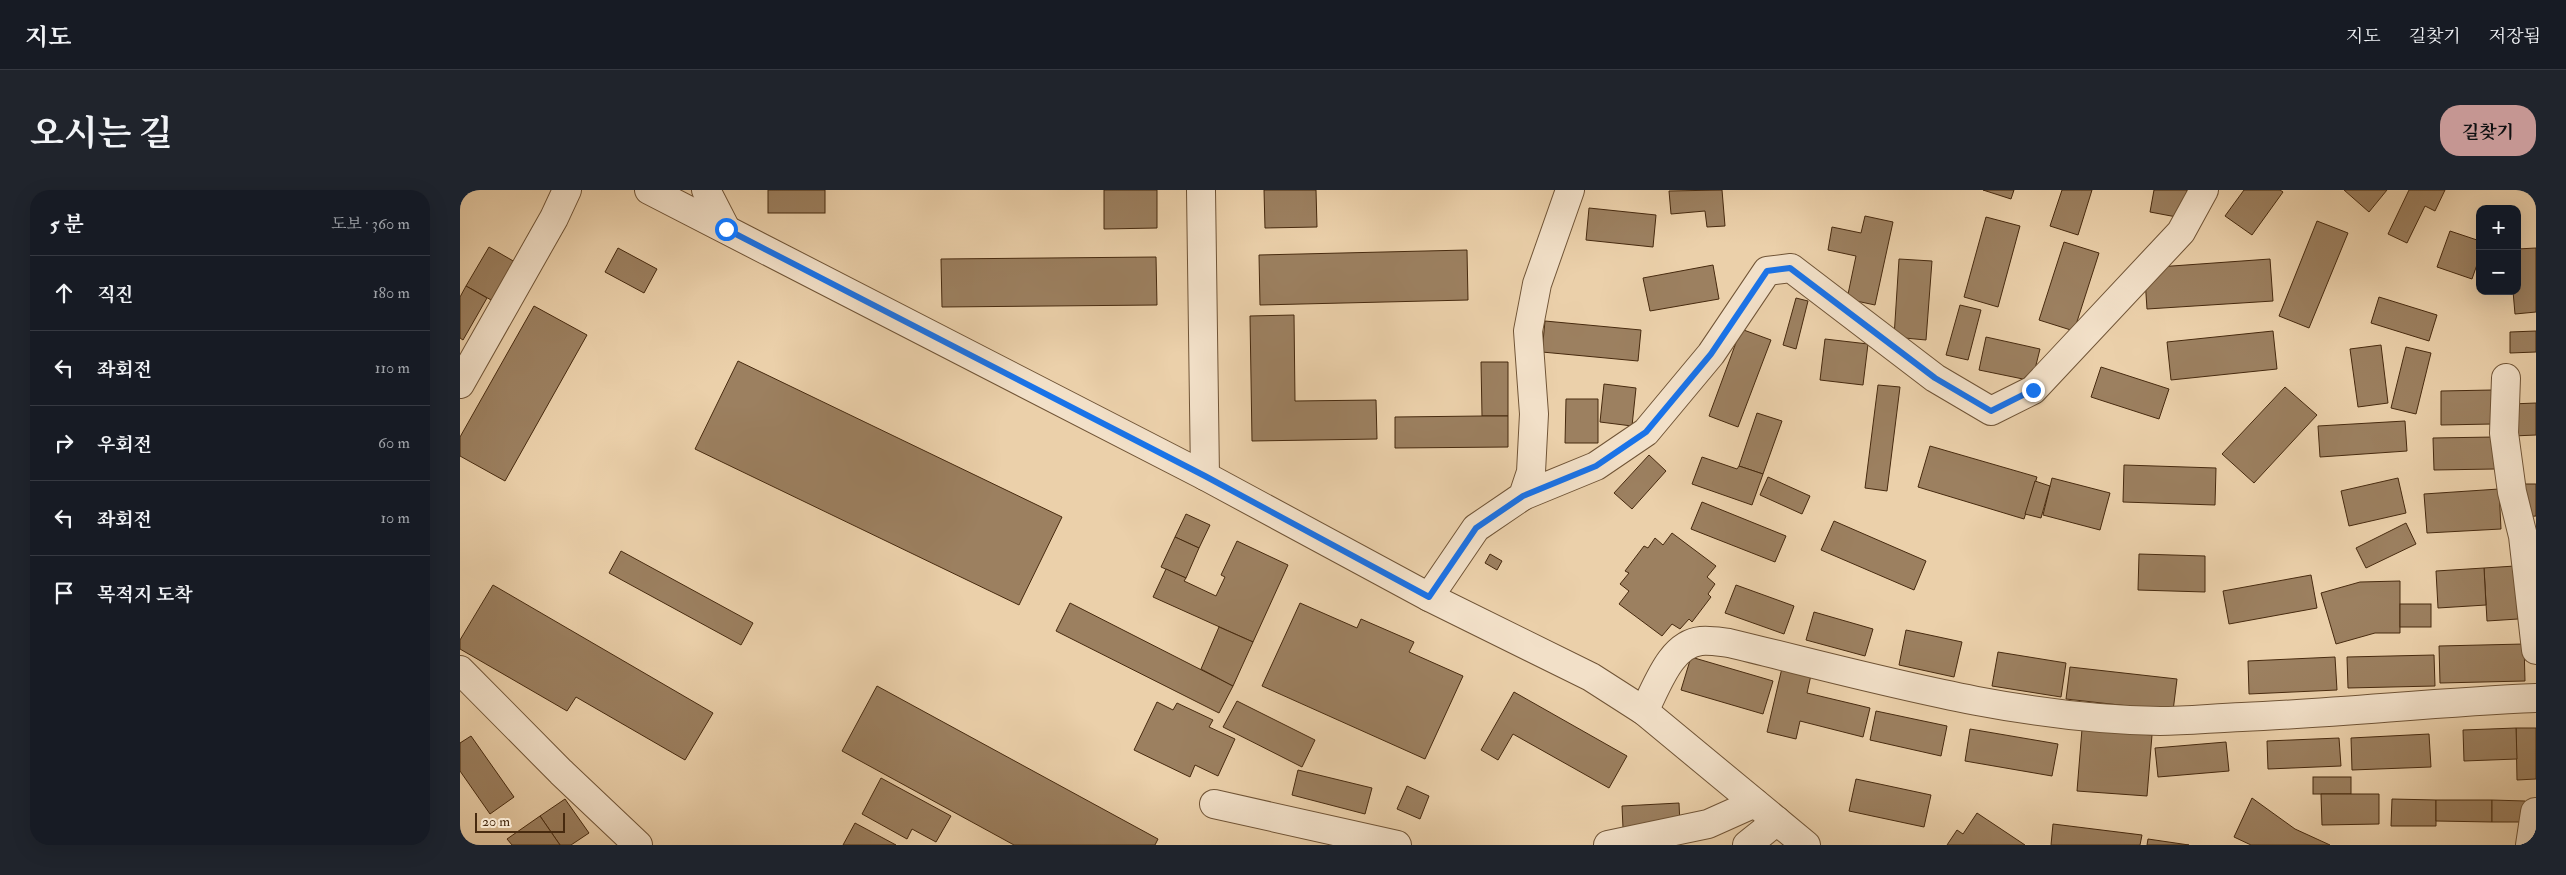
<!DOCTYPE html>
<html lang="ko">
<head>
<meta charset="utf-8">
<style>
  body { margin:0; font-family:"IM FELL Double Pica","Noto Serif KR",serif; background:#20242c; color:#f1f3f6 }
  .controls { position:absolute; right:15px; top:15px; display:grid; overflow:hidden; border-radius:10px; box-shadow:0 5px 20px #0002 }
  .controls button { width:45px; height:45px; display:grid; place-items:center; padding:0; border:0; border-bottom:1px solid #363941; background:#171b24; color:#f1f3f6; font:25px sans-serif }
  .scale { position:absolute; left:15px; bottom:12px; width:90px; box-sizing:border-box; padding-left:5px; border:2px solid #472a0f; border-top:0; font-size:14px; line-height:18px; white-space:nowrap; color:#472a0f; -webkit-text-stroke:4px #f2e0c8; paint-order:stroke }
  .stop { position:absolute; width:15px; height:15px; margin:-11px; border:4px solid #1a73e8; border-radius:50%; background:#fff }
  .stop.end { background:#1a73e8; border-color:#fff; box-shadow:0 1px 5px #0008 }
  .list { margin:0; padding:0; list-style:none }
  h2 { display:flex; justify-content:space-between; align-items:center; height:65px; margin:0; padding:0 20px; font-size:21px }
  h2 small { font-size:16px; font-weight:400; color:#9ea1a6 }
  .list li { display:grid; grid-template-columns:32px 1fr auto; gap:15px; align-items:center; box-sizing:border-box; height:75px; padding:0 20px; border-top:1px solid #363941 }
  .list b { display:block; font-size:19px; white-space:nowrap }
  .list em { font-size:16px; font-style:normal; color:#9ea1a6 }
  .icon { flex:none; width:28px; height:28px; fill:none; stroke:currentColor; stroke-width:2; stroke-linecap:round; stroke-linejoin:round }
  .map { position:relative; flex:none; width:2076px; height:655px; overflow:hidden; border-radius:20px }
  header { display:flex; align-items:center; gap:30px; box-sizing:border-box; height:70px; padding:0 25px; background:#171b24; border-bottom:1px solid #363941 }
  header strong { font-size:24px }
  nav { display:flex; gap:28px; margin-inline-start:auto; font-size:18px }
  .intro { display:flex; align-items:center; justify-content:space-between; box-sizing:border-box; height:120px; padding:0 30px }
  h1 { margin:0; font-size:35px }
  .button { padding:12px 22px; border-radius:20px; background:#c59692; color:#111; font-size:18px; font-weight:700 }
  main { display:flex; gap:30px; padding:0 30px }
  aside { flex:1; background:#171b24; border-radius:20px; box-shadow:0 5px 20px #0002 }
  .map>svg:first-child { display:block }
  .building { fill:#9c8060; stroke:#472a0f }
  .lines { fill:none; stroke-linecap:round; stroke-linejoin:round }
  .minor-casing { stroke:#705436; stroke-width:30 }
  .minor { stroke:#f2e0c8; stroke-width:28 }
  .route { stroke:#1a73e8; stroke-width:6 }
</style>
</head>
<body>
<header>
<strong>지도</strong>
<nav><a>지도</a><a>길찾기</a><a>저장됨</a></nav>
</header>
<div class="intro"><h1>오시는 길</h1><a class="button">길찾기</a></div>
<main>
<aside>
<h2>5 분<small>도보 · 360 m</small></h2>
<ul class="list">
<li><svg class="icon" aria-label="ahead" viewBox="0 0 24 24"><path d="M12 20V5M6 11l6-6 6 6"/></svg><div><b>직진</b></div><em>180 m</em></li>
<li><svg class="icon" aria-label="left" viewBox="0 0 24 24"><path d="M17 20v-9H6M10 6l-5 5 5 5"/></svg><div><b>좌회전</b></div><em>110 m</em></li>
<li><svg class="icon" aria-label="right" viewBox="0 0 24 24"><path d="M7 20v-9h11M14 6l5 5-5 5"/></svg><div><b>우회전</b></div><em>60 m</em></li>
<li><svg class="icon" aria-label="left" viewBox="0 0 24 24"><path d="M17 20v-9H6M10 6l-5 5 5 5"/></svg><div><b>좌회전</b></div><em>10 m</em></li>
<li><svg class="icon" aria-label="arrive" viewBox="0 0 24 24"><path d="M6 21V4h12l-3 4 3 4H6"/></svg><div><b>목적지 도착</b></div></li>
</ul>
</aside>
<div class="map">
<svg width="2076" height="655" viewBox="0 0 2076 655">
  <rect width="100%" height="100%" fill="#ebd0aa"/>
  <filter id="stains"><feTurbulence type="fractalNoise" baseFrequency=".004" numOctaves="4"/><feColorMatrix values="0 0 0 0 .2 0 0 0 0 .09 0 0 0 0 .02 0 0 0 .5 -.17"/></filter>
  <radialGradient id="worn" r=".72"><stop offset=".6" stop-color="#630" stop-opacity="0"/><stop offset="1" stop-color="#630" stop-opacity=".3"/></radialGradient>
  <g class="building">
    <rect x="308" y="0" width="57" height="23"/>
    <path d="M 644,0 L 697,0 L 697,38 L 644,39 Z"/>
    <path d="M 804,0 L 856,0 L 857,37 L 805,38 Z"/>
    <path d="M 1262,0 L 1265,36 L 1247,37 L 1245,21 L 1211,24 L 1209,1 Z"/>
    <path d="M 1523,0 L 1554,0 L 1551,9 Z"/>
    <path d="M 1602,0 L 1632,0 L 1618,45 L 1590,36 Z"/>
    <path d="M 1694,0 L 1727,0 L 1722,28 L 1690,22 Z"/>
    <path d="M 1784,0 L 1820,0 L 1823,2 L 1792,45 L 1765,26 Z"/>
    <path d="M 1884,0 L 1927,0 L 1909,22 Z"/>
    <path d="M 1949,0 L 1985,0 L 1975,21 L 1965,16 L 1947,53 L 1928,44 Z"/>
    <path d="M 1129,18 L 1196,25 L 1193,57 L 1126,50 Z"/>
    <path d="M 1405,26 L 1433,32 L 1415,115 L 1387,109 L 1396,66 L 1368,60 L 1372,37 L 1401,43 Z"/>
    <path d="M 1526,27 L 1560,36 L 1538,117 L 1504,107 Z"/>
    <path d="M 1857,31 L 1888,43 L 1849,138 L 1819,126 Z"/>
    <path d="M 1990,41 L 2020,51 L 2020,66 L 2012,89 L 1977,77 Z"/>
    <path d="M 1604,52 L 1639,63 L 1614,141 L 1579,130 Z"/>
    <path d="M 29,57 L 55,72 L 33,111 L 6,96 Z"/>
    <path d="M 158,58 L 197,79 L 184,103 L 145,82 Z"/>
    <path d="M 2076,58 L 2076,122 L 2055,124 L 2053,101 L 2057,101 L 2057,59 Z"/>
    <path d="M 1007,60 L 1008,110 L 800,115 L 799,65 Z"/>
    <path d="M 696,67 L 697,115 L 482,117 L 481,69 Z"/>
    <path d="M 1439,69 L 1472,71 L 1466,150 L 1434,147 Z"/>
    <path d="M 1810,69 L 1813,111 L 1687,119 L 1685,89 L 1698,77 Z"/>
    <path d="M 1253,75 L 1259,109 L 1190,121 L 1183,88 Z"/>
    <path d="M 6,96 L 27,108 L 3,150 L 0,148 L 0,107 Z"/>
    <path d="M 1919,107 L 1977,125 L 1969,151 L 1911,133 Z"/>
    <path d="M 1336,108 L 1348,111 L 1336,159 L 1323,155 Z"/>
    <path d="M 1500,115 L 1521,120 L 1508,170 L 1486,165 Z"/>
    <path d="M 74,116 L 127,145 L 45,291 L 0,266 L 0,247 Z"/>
    <path d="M 834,125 L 835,211 L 916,210 L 917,249 L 792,251 L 790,126 Z"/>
    <path d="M 1085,131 L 1181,140 L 1178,171 L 1082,162 Z"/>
    <path d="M 1281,139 L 1311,150 L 1278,237 L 1249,226 Z"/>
    <path d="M 1813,141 L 1817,179 L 1711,190 L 1707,152 Z"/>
    <path d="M 2076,141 L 2076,162 L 2050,163 L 2050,142 Z"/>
    <path d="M 1526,147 L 1580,159 L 1575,179 L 1563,189 L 1519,180 Z"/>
    <path d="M 1365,149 L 1408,154 L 1403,195 L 1360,190 Z"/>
    <path d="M 1921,155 L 1928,213 L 1898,217 L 1890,159 Z"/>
    <path d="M 1946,157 L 1971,163 L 1956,224 L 1931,218 Z"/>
    <path d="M 278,171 L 602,327 L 559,415 L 235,259 Z"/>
    <path d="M 1021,172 L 1048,172 L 1048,226 L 1022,226 Z"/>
    <path d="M 1641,177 L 1709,199 L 1699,229 L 1631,207 Z"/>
    <path d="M 1144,194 L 1176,198 L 1172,236 L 1140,232 Z"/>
    <path d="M 1418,195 L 1440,197 L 1427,301 L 1405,298 Z"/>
    <path d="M 1825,197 L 1857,225 L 1794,293 L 1762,264 Z"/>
    <path d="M 2032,200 L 2032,234 L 1981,235 L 1981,201 Z"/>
    <path d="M 1106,209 L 1138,209 L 1138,253 L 1105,253 Z"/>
    <path d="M 2076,213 L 2076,245 L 2053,246 L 2051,214 Z"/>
    <path d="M 1297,223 L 1322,231 L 1303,284 L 1279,276 Z"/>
    <path d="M 1022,226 L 1048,226 L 1048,257 L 935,258 L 935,227 Z"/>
    <path d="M 1945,231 L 1947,261 L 1860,267 L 1858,236 Z"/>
    <path d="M 2034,247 L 2035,279 L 1974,280 L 1973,248 Z"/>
    <path d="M 1470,256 L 1577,287 L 1564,329 L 1458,297 Z"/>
    <path d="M 1189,265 L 1206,281 L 1172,319 L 1154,303 Z"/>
    <path d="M 1242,267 L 1277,279 L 1279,276 L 1303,284 L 1292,315 L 1232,294 Z"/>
    <path d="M 1664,275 L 1756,278 L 1755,315 L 1663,312 Z"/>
    <path d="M 1308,287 L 1350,306 L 1342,324 L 1300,305 Z"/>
    <path d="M 1592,288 L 1650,303 L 1640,340 L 1583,325 Z"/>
    <path d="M 1938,288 L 1946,323 L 1889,336 L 1881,301 Z"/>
    <path d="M 1575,291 L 1590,296 L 1581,328 L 1565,324 Z"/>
    <path d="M 2061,294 L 2076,294 L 2076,326 L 2063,327 Z"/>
    <path d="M 2039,299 L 2041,339 L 1967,343 L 1964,304 Z"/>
    <path d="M 1242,312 L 1326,346 L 1315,372 L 1231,339 Z"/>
    <path d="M 726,324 L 750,335 L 739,358 L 715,347 Z"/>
    <path d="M 1374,331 L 1466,371 L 1454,400 L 1361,360 Z"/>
    <path d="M 1946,333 L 1956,354 L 1906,378 L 1896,358 Z"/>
    <path d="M 1212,343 L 1256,376 L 1247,387 L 1255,394 L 1248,404 L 1251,407 L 1232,432 L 1229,429 L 1220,439 L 1212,434 L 1202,446 L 1159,414 L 1169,401 L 1160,394 L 1169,383 L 1165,381 L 1184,356 L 1188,358 L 1195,348 L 1203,355 Z"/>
    <path d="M 715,347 L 739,358 L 726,388 L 701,377 Z"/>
    <path d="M 777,351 L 828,375 L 793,452 L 693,407 L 706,379 L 726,388 L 724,391 L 756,406 L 765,387 L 761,385 Z"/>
    <path d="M 161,361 L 293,433 L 281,455 L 149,383 Z"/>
    <path d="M 1030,364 L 1042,371 L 1037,380 L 1025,373 Z"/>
    <path d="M 1679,364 L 1745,366 L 1745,402 L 1678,400 Z"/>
    <path d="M 2055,376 L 2058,429 L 2027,431 L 2024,378 Z"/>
    <path d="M 2024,378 L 2026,415 L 1978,418 L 1976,381 Z"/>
    <path d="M 1851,385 L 1857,418 L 1769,434 L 1763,401 Z"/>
    <path d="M 1940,391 L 1940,443 L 1915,443 L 1876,454 L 1861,403 L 1900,392 Z"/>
    <path d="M 33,395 L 253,523 L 225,570 L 116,507 L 107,521 L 0,459 L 0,450 Z"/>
    <path d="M 1276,395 L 1334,416 L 1324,444 L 1265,423 Z"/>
    <path d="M 610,413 L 773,496 L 759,523 L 596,441 Z"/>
    <path d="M 840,413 L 897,438 L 901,429 L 954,452 L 949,462 L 1003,486 L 965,569 L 802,496 Z"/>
    <rect x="1940" y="414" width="31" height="23"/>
    <path d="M 1354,422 L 1413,439 L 1405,466 L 1346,450 Z"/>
    <path d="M 759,437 L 793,452 L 773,496 L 741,479 Z"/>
    <path d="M 1446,440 L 1502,452 L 1494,487 L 1439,475 Z"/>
    <path d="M 2064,454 L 2065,491 L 1980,493 L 1979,456 Z"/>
    <path d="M 1538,462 L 1606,473 L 1601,507 L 1532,496 Z"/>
    <path d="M 1974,465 L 1975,496 L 1888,498 L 1887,467 Z"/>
    <path d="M 1231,467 L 1313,491 L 1303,524 L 1221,500 Z"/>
    <path d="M 1875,467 L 1877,500 L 1789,504 L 1788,471 Z"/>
    <path d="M 1610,477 L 1717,489 L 1713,521 L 1606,509 Z"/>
    <path d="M 1322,478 L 1351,485 L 1347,503 L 1410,518 L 1403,547 L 1340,531 L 1336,549 L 1307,542 Z"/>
    <path d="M 417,496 L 698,649 L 695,655 L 554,655 L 382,561 Z"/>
    <path d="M 1054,502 L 1167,566 L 1149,598 L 1053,544 L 1038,570 L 1021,560 Z"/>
    <path d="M 777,511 L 855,550 L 842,577 L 763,537 Z"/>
    <path d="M 697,512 L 713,520 L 717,513 L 753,530 L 749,537 L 775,549 L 758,586 L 735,575 L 730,587 L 674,560 Z"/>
    <path d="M 1416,521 L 1487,536 L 1481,566 L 1410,550 Z"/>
    <path d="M 2056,538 L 2076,538 L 2076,589 L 2057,590 Z"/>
    <path d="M 2056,538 L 2057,569 L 2004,571 L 2003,540 Z"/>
    <path d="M 1510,539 L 1598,554 L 1592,586 L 1505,571 Z"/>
    <path d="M 1622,539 L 1692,545 L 1687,606 L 1617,601 Z"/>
    <path d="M 1969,544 L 1971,577 L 1892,580 L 1891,548 Z"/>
    <path d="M 11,546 L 54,607 L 30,624 L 0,581 L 0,553 Z"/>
    <path d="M 1879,548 L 1881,576 L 1808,579 L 1807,551 Z"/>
    <path d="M 1766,552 L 1769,581 L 1698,587 L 1695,558 Z"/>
    <path d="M 838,580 L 912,598 L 905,624 L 832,605 Z"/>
    <rect x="1853" y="587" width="38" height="17"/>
    <path d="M 421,588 L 491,626 L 476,652 L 452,639 L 447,649 L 402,624 Z"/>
    <path d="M 1396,589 L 1471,605 L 1464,637 L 1389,621 Z"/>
    <path d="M 947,596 L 969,606 L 960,629 L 937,619 Z"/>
    <path d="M 1861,604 L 1919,604 L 1919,634 L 1862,635 Z"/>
    <path d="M 1792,608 L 1835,639 L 1870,655 L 1791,655 L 1774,647 Z"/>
    <path d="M 105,609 L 129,643 L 111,655 L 100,655 L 80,626 Z"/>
    <path d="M 1932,609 L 1976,610 L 1976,636 L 1931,636 Z"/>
    <path d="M 1976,610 L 2032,610 L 2032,632 L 1976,631 Z"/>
    <path d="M 2032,610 L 2065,611 L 2065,632 L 2032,632 Z"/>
    <path d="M 1219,613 L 1220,635 L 1163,638 L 1162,616 Z"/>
    <path d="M 1517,623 L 1565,655 L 1487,655 L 1497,640 L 1503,644 Z"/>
    <path d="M 80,626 L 100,655 L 52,655 L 47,649 Z"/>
    <path d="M 395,633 L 436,655 L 383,655 Z"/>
    <path d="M 1593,634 L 1682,645 L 1680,655 L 1591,655 Z"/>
    <path d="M 1688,649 L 1729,655 L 1687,655 Z"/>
  </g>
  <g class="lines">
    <g class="minor-casing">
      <g id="minor">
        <path d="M 189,0 L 745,286 L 969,407 L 1131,487 L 1184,521 L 1346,655"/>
        <path d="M 246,0 L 266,39"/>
        <path d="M 741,0 L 745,286"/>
        <path d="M 2046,188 L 2044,243 L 2052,302 L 2063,346 L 2076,460"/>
        <path d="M 0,194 L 94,28 L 107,0"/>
        <path d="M 1063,306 L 1136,276 L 1186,242 L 1251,164 L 1307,81 L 1331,78 L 1475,188 L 1531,221 L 1573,200 L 1721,42 L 1744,0"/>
        <path d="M 969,407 L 1016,338 L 1063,306 L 1071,282 L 1074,224 L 1068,141 L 1077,94 L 1110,0"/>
        <path d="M 0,480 L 101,582 L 178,655"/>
        <path d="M 1184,521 C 1197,497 1210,454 1241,451 C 1250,450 1260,452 1269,453 C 1410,487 1553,529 1700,531 C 1727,531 1754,528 1782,527 C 1880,523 1978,512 2076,508"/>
        <path d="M 754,614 L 937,655"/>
        <path d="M 1148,655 L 1248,634 L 1295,613"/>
        <path d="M 1287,655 L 1317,631"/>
        <path d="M 2070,655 L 2075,622"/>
      </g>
    </g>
    <use href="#minor" class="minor"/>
  </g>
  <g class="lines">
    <path class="route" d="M 266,39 L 745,286 L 969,407 L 1016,338 L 1063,306 L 1136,276 L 1186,242 L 1251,164 L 1307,81 L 1330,78 L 1475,188 L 1531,221 L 1573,200"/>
  </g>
  <rect width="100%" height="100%" filter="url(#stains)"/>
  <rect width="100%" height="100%" fill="url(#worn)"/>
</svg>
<div class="controls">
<button>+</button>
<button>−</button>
</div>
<div class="scale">20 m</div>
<div class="stop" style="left:266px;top:39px"></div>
<div class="stop end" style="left:1573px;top:200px"></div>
</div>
</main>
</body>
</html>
